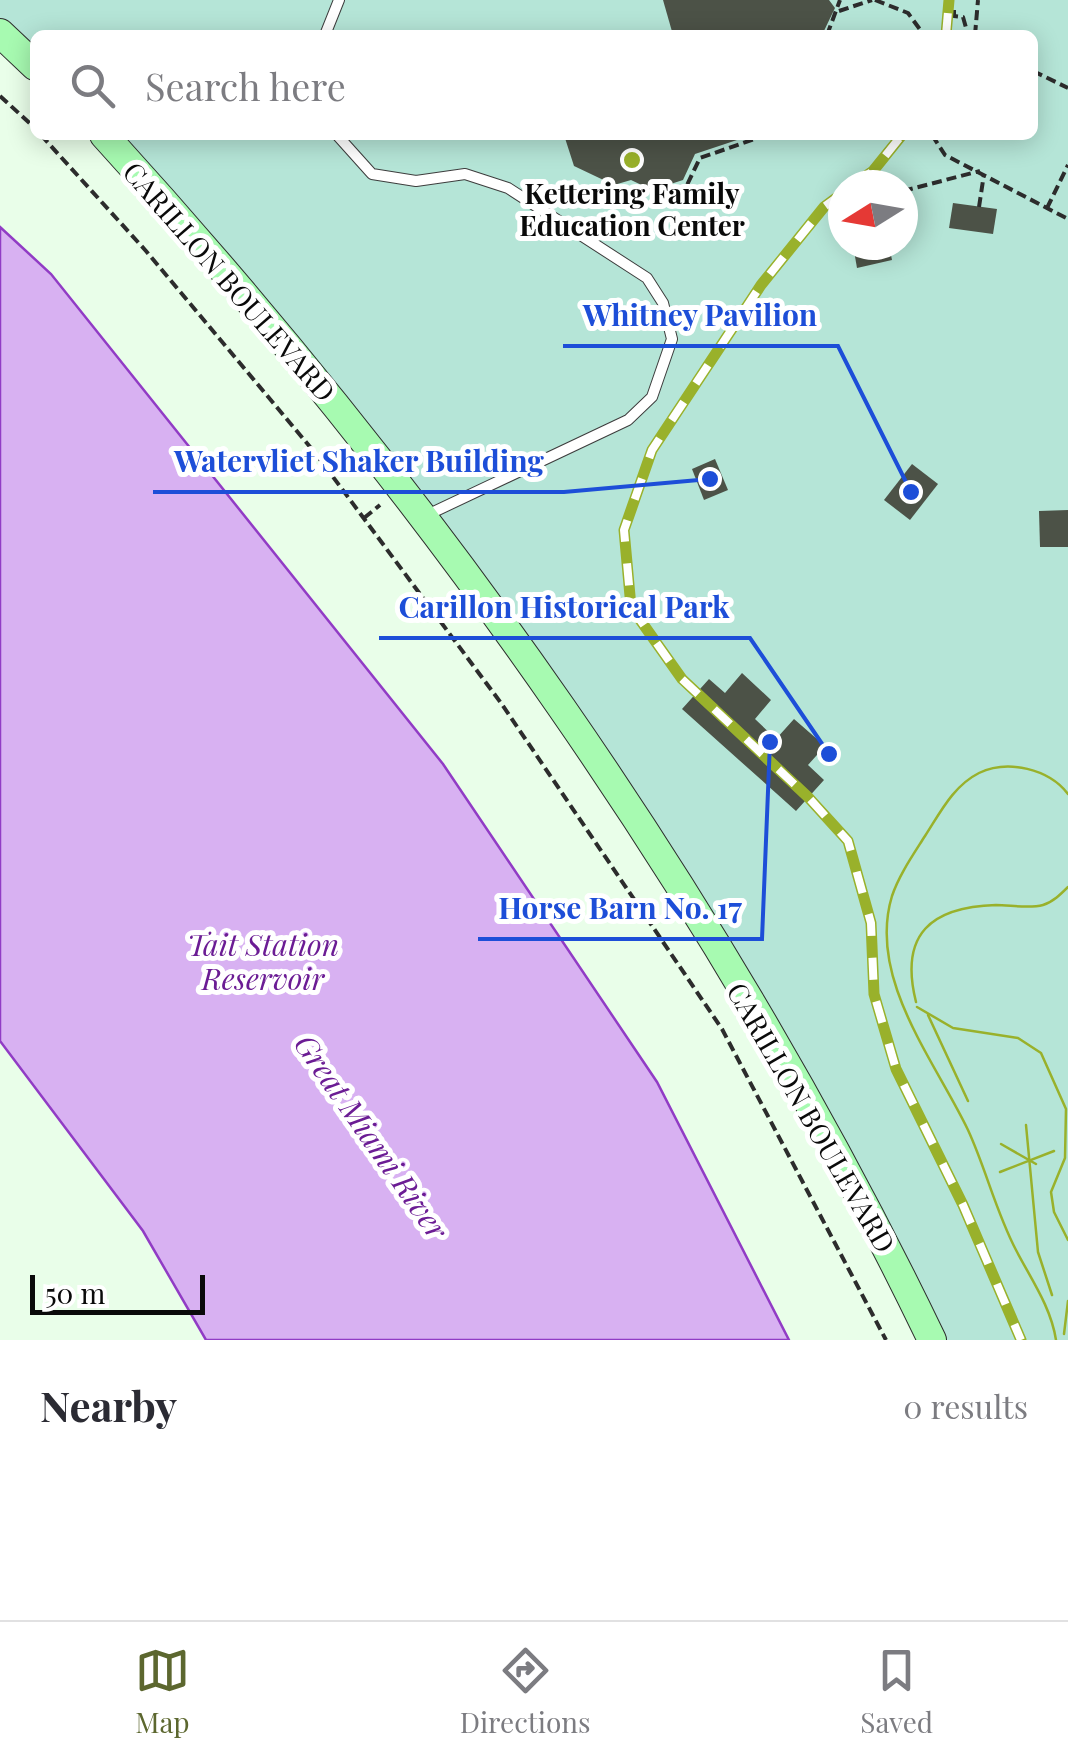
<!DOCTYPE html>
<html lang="en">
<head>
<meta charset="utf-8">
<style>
  body { margin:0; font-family:"Playfair Display",serif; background:#f2f2f3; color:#2b2b33 }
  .compass { position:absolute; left:828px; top:170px; width:90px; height:90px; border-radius:50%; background:#fff; box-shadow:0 5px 25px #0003; rotate:259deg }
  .scale { position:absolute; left:30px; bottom:25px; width:175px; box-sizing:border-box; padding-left:10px; border:5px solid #0a0a0a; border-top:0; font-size:28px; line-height:35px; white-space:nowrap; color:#0a0a0a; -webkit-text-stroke:8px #fff; paint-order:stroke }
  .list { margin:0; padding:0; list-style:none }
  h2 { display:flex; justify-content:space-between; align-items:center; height:130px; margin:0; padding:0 40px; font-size:42px }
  h2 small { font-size:32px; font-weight:400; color:#7c7c81 }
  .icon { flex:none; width:55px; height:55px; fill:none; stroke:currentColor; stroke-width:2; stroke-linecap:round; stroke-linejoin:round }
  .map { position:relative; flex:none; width:1068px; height:1340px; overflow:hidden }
  .search { position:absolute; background:#fff; box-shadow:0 5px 25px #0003; left:30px; right:30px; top:30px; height:110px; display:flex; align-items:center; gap:25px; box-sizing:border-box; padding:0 35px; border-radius:15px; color:#7c7c81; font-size:38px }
  .sheet { height:280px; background:#fff }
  nav { display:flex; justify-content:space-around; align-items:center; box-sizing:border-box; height:140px; border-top:2px solid #e1e1e2; background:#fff; font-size:28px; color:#7c7c81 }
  nav a { display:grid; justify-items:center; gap:5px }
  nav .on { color:#5c672f }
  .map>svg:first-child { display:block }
  .green { fill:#b5e5d7; fill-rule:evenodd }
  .water { fill:#d8b1f2; stroke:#913cc5; stroke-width:2.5 }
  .building { fill:#4c5247 }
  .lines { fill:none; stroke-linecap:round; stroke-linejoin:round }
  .lane-casing { stroke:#3d3d3d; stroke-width:12 }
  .secondary-casing { stroke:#2c2c2c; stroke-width:30 }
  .path { stroke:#2c2c2c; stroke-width:4; stroke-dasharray:10 5; stroke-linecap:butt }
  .lane { stroke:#fff; stroke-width:10 }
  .secondary { stroke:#a7fab1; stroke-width:28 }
  .tram { stroke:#99b12b; stroke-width:2.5 }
  .rail-casing { stroke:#99b12b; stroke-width:11 }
  .rail { stroke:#fff; stroke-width:8; stroke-dasharray:22; stroke-linecap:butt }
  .poi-dot { fill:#99b12b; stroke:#fff; stroke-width:4 }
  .labels { text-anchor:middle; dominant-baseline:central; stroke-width:10; stroke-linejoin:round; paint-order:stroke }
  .poi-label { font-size:28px; font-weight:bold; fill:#0a0a0a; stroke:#fff }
  .street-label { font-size:28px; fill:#0a0a0a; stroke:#fff }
  .water-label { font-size:30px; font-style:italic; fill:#6b1c94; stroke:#fff }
  .leader { fill:none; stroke:#1d4ed8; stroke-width:4 }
  .callout-dot { fill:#1d4ed8; stroke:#fff; stroke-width:4 }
  .callout-label { font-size:30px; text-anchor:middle; font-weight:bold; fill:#1d4ed8; stroke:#fff; stroke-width:10; stroke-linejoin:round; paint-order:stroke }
</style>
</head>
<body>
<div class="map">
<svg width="1068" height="1340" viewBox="0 0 1068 1340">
  <rect width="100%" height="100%" fill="#e9fee9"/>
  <path class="green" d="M 0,0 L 1068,0 L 1068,1340 L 932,1340 L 899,1273 L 508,628 L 104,135 L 1033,135 L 1033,35 L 35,35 L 35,66 L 0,33 ZM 843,185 L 903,185 L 903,245 L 843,245 Z"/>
  <path class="water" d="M 0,227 L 51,274 L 443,764 L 657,1082 L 789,1340 L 206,1340 L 143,1231 L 0,1041 Z"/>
  <g class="building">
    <path d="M 663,0 L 829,0 L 835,8 L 822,35 L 673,35 Z"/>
    <path d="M 564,135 L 749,135 L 749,136 L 695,154 L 683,180 L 652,190 L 631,180 L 614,185 L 574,166 Z"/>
    <path d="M 953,203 L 997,209 L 993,234 L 949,228 Z"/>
    <path d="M 853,245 L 889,245 L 892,260 L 857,268 Z"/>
    <path d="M 715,459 L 728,490 L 704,500 L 692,469 Z"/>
    <path d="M 912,464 L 938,484 L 910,520 L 884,500 Z"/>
    <path d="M 1068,510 L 1068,547 L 1040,547 L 1039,511 Z"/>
    <path d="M 742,673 L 771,700 L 755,719 L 776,739 L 794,719 L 825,746 L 808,765 L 824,780 L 796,811 L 682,709 L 709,679 L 725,693 Z"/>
  </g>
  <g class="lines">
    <g class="lane-casing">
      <g id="lane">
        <path d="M 325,35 L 339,0"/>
        <path d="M 337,135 L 372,174 L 416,181 L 465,174 L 508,188 L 647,278 L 663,303 L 672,339 L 652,397 L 628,420 L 425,516"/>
      </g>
    </g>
    <g class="secondary-casing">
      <g id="secondary">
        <path d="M 0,33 L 35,66"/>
        <path d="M 104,135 C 432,495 720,900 932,1340"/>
      </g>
    </g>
    <g class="path">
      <path d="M 875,0 L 908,13 L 924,35"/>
      <path d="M 954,10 L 954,16 L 963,17 L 968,35"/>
      <path d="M 839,11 L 872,0"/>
      <path d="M 827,35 L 840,0"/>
      <path d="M 975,35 L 978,0"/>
      <path d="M 1033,71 L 1068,88"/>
      <path d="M 0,96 L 35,128"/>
      <path d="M 41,135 L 146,251 L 316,454 L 501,703 L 722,1029 L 886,1340"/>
      <path d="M 932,135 L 945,155 L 1068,219"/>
      <path d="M 664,186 L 665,192 L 687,185 L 700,158 L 766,135"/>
      <path d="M 903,191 L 980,171"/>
      <path d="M 979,207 L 984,174"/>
      <path d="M 1047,208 L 1068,165"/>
      <path d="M 364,518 L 380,505"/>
    </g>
    <use href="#lane" class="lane"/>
    <use href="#secondary" class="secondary"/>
    <g class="tram">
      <path d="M 916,1002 C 899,934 931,907 996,905 C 1010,905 1029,909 1043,905 C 1053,902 1061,894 1068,887"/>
      <path d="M 917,1007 L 953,1028 L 1018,1038 L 1041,1053 L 1066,1109 L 1065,1158 L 1051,1192 L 1054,1212 L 1068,1240"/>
      <path d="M 928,1015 L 968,1101"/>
      <path d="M 1026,1125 L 1038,1252 L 1052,1295"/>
      <path d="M 1001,1144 L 1036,1164"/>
      <path d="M 1000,1172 L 1054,1151"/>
      <path d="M 1064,1334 L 1068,1301"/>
      <path d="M 1056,1340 C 1051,1307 1031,1279 1016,1250 C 996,1212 986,1169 968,1130 C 935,1061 867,978 892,896 C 899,875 913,855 925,836 C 940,813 953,786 979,773 C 1008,759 1049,769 1068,794"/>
    </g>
    <g class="rail-casing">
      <g id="rail">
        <path d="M 946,35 L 949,0"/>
        <path d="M 853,185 L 873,171 L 902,135"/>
        <path d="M 843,193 L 824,207 L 761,285 L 652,450 L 624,530 L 631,607 L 682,679 L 808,797 L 848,841 L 871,923 L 874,994 L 896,1069 L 963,1205 L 1021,1340"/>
      </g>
    </g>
    <use href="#rail" class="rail"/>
  </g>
  <circle class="poi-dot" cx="632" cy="160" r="10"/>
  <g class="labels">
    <g class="poi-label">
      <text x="632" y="192">Kettering Family<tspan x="632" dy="32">Education Center</tspan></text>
    </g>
    <g class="street-label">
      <text transform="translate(230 281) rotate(49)">CARILLON BOULEVARD</text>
      <text transform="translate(812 1117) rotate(60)">CARILLON BOULEVARD</text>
    </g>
    <g class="water-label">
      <text x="263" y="944">Tait Station<tspan x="263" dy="34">Reservoir</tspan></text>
      <text transform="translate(372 1136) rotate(55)">Great Miami River</text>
    </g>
  </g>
  <path class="leader" d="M911 492L838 346H563M710 479L564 492H153M829 754L750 638H379M770 742L762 939H478"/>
  <g class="callout-dot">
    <circle cx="911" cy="492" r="10"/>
    <circle cx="710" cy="479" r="10"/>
    <circle cx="829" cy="754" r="10"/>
    <circle cx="770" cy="742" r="10"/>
  </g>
  <g class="callout-label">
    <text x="700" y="326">Whitney Pavilion</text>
    <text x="359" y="472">Watervliet Shaker Building</text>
    <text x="564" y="618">Carillon Historical Park</text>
    <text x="620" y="919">Horse Barn No. 17</text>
  </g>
</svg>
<svg class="compass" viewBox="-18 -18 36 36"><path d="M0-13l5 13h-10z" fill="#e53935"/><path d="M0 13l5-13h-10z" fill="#7c7c81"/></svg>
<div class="scale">50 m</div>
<div class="search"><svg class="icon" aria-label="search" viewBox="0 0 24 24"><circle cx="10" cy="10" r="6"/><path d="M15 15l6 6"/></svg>Search here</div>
</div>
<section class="sheet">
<h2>Nearby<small>0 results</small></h2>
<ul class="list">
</ul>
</section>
<nav>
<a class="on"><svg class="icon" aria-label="map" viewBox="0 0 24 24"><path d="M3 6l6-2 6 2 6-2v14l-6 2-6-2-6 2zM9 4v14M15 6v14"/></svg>Map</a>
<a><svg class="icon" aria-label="directions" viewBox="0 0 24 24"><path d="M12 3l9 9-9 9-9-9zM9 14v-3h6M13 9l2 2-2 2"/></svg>Directions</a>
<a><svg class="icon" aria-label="saved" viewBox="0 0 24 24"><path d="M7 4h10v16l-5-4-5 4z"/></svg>Saved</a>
</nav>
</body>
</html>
